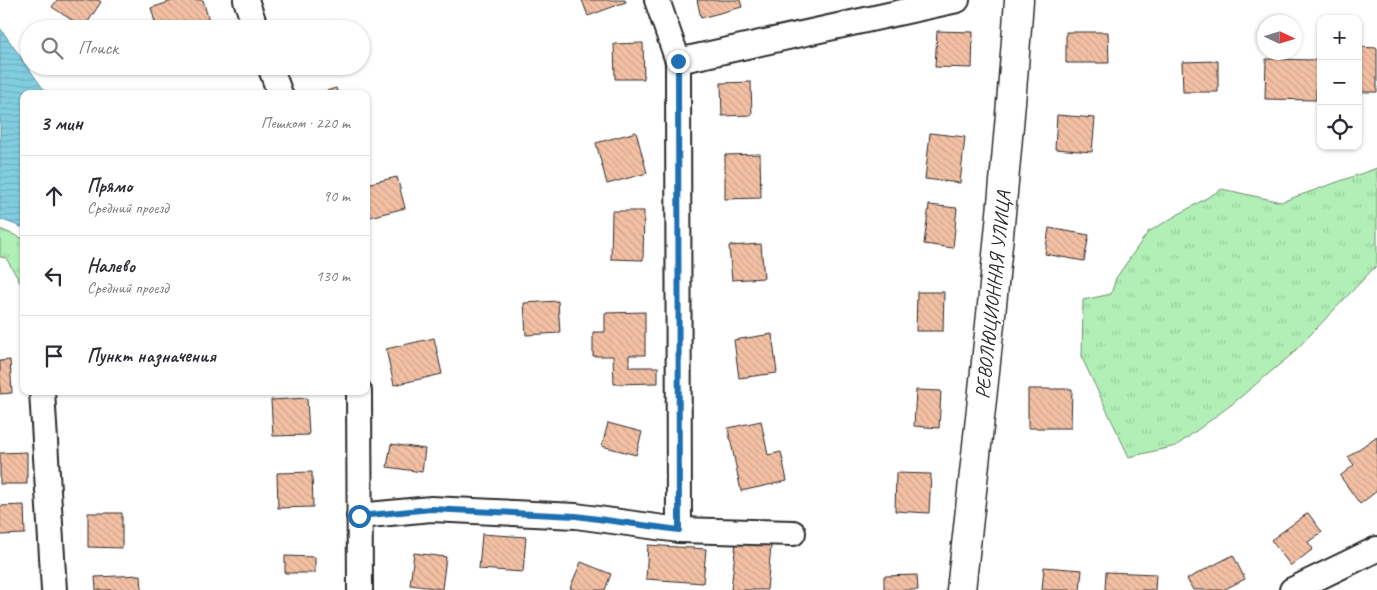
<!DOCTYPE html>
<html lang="ru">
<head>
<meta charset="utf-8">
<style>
  body { margin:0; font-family:Caveat,sans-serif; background:#f7f7f7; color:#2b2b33 }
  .controls { position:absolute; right:15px; top:15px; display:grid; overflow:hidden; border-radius:10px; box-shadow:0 1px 4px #0004 }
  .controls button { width:45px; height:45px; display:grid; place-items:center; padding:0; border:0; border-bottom:1px solid #e1e1e2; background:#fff; color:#2b2b33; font:25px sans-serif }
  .compass { position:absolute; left:1257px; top:15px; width:45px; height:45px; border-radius:50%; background:#fff; box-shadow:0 1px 4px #0004; rotate:94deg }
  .stop { position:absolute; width:15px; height:15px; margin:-11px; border:4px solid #1f6fb2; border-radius:50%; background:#fff }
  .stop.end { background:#1f6fb2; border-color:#fff; box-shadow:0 1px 5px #0008 }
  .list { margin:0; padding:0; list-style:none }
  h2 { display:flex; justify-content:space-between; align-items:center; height:65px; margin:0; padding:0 20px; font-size:21px }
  h2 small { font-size:16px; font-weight:400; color:#7c7c81 }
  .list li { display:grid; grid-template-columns:32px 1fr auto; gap:15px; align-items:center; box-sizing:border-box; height:80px; padding:0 20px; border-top:1px solid #e1e1e2 }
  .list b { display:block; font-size:19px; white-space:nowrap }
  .list p { margin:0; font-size:16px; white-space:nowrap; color:#7c7c81 }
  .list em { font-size:16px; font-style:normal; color:#7c7c81 }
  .icon { flex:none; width:28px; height:28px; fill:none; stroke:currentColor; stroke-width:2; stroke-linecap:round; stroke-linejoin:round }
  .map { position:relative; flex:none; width:1377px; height:590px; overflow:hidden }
  .search { position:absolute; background:#fff; box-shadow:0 1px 4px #0004; left:20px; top:20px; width:350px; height:55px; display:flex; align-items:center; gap:12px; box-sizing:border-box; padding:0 18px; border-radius:28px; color:#7c7c81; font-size:19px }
  .panel { position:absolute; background:#fff; box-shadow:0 1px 4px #0004; left:20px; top:90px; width:350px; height:305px; border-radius:10px }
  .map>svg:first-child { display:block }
  .grass { fill:url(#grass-tufts); stroke:#6e8d70 }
  .water { fill:url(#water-rules); stroke:#5f8d98 }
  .building { fill:url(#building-back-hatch); stroke:#2b2b2b }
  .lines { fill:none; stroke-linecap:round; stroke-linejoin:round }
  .minor-casing { stroke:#2b2b2b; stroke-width:28 }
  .major-casing { stroke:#2b2b2b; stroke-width:31 }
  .minor { stroke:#fff; stroke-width:24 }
  .major { stroke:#fff; stroke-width:28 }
  .route { stroke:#1f6fb2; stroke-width:6 }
  .labels { text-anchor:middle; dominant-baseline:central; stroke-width:4; stroke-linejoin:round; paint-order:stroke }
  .street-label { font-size:20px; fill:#2b2b2b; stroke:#fff }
</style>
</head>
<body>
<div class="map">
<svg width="1377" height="590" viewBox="0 0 1377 590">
  <defs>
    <pattern id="grass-tufts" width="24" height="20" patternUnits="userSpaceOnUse" patternTransform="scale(1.25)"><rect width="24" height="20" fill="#b1efb6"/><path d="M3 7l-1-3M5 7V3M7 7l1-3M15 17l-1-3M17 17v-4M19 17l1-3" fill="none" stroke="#98cd9d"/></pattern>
    <pattern id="water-rules" width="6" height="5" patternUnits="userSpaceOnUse" patternTransform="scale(1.25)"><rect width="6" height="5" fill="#82cee1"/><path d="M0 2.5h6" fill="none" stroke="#70b1c1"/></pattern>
    <pattern id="building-back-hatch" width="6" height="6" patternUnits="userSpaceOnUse" patternTransform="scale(1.25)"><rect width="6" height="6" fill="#f3c0a4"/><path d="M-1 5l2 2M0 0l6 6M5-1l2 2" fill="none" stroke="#d0a58d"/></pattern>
  </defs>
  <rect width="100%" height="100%" fill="#fff"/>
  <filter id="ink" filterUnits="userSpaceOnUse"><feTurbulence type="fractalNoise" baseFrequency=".02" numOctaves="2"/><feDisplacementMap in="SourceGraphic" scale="10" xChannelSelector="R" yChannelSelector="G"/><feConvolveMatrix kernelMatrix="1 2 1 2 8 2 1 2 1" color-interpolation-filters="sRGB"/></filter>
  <g filter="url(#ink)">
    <g class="grass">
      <path d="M 1377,168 L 1377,265 L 1291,355 L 1231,405 L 1176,446 L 1129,457 L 1082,358 L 1083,300 L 1111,294 L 1116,278 L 1148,232 L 1222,189 L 1281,202 Z"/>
      <path d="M 0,229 L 24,239 L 24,289 L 6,258 L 0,257 Z"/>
    </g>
    <path class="water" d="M 0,28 L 47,94 L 24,94 L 24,228 L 0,219 Z"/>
    <g class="building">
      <path d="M 57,0 L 99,0 L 101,2 L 84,28 L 52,7 Z"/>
      <path d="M 175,0 L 203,0 L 209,21 L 185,29 L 157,29 L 151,8 Z"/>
      <path d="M 582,0 L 625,0 L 626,2 L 588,16 Z"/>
      <path d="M 697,0 L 740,0 L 742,7 L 701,18 Z"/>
      <path d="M 333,21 L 336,29 L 306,29 Z"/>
      <path d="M 937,31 L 973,32 L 972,68 L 935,67 Z"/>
      <path d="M 1066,32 L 1108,32 L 1109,63 L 1066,63 Z"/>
      <path d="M 643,43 L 644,79 L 615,79 L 614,44 Z"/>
      <path d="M 1358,47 L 1377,48 L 1377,92 L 1358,92 Z"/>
      <path d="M 1266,59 L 1317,60 L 1316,100 L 1265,99 Z"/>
      <path d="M 1218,61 L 1218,92 L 1183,92 L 1182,62 Z"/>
      <path d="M 751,82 L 752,115 L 722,116 L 721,83 Z"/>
      <path d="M 336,88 L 338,94 L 316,94 Z"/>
      <path d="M 1057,115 L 1095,118 L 1092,152 L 1055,149 Z"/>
      <path d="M 636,132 L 647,173 L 607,184 L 596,143 Z"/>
      <path d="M 930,133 L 965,137 L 960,183 L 925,179 Z"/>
      <path d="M 760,154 L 761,198 L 725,199 L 725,155 Z"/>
      <path d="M 397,177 L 405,208 L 366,218 L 366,184 Z"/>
      <path d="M 929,205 L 957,208 L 953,248 L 924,244 Z"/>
      <path d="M 612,211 L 644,211 L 643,260 L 611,259 Z"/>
      <path d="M 1049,228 L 1089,235 L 1084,261 L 1045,254 Z"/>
      <path d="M 761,244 L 764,278 L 732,280 L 729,246 Z"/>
      <path d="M 917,292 L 944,292 L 943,331 L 916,331 Z"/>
      <path d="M 558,301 L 560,333 L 526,335 L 524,303 Z"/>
      <path d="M 645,312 L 645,355 L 629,355 L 629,367 L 658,367 L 658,383 L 614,384 L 613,356 L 593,356 L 593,332 L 605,332 L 605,313 Z"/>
      <path d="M 772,334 L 777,373 L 739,378 L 734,340 Z"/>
      <path d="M 434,338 L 442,374 L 394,385 L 386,349 Z"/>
      <path d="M 10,360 L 12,393 L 0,394 L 0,361 Z"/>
      <path d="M 1028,389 L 1072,389 L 1071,428 L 1028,428 Z"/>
      <path d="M 916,390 L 941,391 L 939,428 L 914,426 Z"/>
      <path d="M 307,398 L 309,435 L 273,436 L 271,400 Z"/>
      <path d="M 761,421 L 768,455 L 781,452 L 787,481 L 741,491 L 728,428 Z"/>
      <path d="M 608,423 L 642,432 L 636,455 L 602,446 Z"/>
      <path d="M 1377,436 L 1377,491 L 1360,504 L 1340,476 L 1354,465 L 1348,457 Z"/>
      <path d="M 391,444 L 425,449 L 422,472 L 387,467 Z"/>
      <path d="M 27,452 L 27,484 L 0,484 L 0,453 Z"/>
      <path d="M 312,472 L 313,507 L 278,508 L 277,473 Z"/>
      <path d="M 896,473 L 931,474 L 929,513 L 895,511 Z"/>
      <path d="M 24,505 L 25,534 L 0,535 L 0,506 Z"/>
      <path d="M 88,513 L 122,513 L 122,548 L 88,547 Z"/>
      <path d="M 1308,513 L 1322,532 L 1308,542 L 1313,549 L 1291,566 L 1271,540 Z"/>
      <path d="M 482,534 L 526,537 L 523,572 L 479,569 Z"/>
      <path d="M 736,542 L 771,546 L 767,590 L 731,590 Z"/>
      <path d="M 648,545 L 706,549 L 703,583 L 646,579 Z"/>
      <path d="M 414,553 L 446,557 L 442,589 L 410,585 Z"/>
      <path d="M 1233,555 L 1245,579 L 1223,590 L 1193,590 L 1187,579 Z"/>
      <path d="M 285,556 L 315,557 L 315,573 L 285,573 Z"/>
      <path d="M 581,562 L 611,574 L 605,590 L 575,590 L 570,588 Z"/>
      <path d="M 1044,567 L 1082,570 L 1080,590 L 1042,590 Z"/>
      <path d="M 1106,572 L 1156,574 L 1155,590 L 1105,590 Z"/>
      <path d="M 141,575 L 142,590 L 96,590 L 95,577 Z"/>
      <path d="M 917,575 L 918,590 L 884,590 L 884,576 Z"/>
    </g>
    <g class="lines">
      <g class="minor-casing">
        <g id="minor">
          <path d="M 246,0 L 256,29"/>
          <path d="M 678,61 L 957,0"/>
          <path d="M 270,66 L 280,94"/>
          <path d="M 42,391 L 54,590"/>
          <path d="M 359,391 L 360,590"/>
          <path d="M 359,516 L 431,509 L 576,516 L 679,530 L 678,61 L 657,0"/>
          <path d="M 679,530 L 793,533"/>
          <path d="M 1292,590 L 1377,549"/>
        </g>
      </g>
      <g class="major-casing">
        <path id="major" d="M 961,590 C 983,393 1005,197 1019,0"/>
      </g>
      <use href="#minor" class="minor"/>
      <use href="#major" class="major"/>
    </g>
  </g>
  <g class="lines" filter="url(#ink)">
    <path class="route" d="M 359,516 L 431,509 L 576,516 L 679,530 L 678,61"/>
  </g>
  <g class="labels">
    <g class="street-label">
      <text transform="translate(993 295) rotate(-84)">РЕВОЛЮЦИОННАЯ УЛИЦА</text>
    </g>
  </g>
</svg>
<div class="controls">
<button>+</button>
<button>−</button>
<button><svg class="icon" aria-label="locate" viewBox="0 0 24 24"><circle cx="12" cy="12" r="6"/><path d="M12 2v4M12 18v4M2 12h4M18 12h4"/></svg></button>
</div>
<svg class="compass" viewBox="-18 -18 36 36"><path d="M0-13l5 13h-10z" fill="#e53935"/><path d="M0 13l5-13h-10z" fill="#7c7c81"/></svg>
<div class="stop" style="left:359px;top:516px"></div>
<div class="stop end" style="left:678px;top:61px"></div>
<div class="search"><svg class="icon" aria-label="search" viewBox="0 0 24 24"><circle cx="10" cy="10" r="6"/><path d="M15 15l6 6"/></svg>Поиск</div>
<section class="panel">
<h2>3 мин<small>Пешком · 220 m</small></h2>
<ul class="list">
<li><svg class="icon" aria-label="ahead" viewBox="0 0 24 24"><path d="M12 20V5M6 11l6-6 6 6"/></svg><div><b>Прямо</b><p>Средний проезд</p></div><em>90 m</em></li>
<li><svg class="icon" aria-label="left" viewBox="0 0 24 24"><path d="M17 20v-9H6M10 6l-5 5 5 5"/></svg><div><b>Налево</b><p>Средний проезд</p></div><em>130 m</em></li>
<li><svg class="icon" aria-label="arrive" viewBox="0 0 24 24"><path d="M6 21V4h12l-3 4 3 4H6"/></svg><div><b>Пункт назначения</b></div></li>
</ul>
</section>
</div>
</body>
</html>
